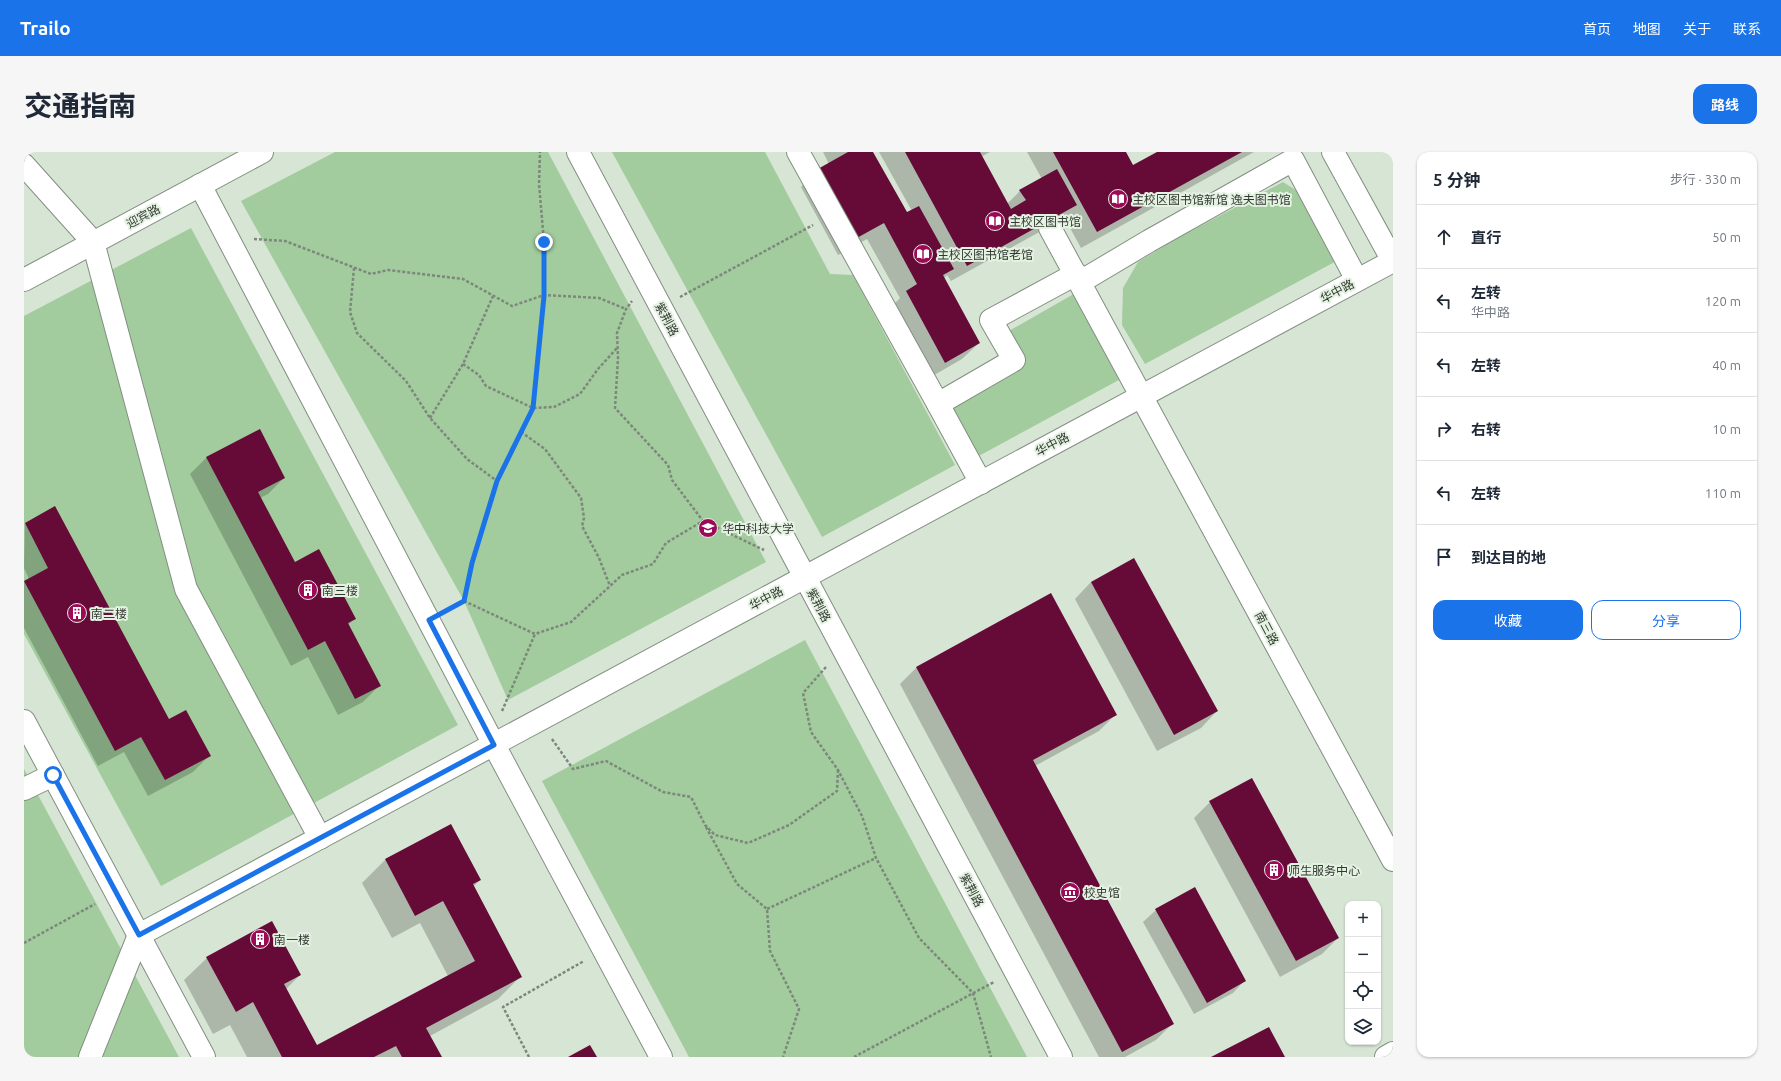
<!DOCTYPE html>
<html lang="zh">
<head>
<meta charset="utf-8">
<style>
  body { margin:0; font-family:Ubuntu,"Noto Sans SC",sans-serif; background:#f6f6f7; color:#1f2937 }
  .controls { position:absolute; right:12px; bottom:12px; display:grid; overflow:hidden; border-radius:8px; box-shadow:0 1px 3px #0004 }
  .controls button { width:36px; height:36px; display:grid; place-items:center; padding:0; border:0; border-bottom:1px solid #e0e1e3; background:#fff; color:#1f2937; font:20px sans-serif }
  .stop { position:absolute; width:12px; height:12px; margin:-9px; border:3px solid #1a73e8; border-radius:50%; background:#fff }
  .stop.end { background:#1a73e8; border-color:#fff; box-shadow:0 1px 4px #0008 }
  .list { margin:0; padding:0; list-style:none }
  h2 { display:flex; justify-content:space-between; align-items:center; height:52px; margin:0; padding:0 16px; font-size:17px }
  h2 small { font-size:13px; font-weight:400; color:#747a83 }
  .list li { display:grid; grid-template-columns:26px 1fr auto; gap:12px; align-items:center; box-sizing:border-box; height:64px; padding:0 16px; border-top:1px solid #e0e1e3 }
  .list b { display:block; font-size:15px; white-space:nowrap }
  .list p { margin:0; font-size:13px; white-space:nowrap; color:#747a83 }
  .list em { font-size:13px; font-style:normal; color:#747a83 }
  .actions { display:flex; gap:8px; padding:12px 16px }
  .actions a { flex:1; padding:9px 0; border:1px solid #1a73e8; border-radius:12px; text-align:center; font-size:14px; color:#1a73e8 }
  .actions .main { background:#1a73e8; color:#fff }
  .icon { flex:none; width:22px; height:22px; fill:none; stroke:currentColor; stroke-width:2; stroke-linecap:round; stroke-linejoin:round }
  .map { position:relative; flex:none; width:1369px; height:905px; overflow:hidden; border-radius:12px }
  header { display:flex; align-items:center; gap:24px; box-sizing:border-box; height:56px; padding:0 20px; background:#1a73e8; color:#fff }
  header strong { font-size:19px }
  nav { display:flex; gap:22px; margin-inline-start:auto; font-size:14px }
  .intro { display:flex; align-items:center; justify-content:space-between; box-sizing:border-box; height:96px; padding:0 24px }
  h1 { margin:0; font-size:28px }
  .button { padding:10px 18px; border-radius:12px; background:#1a73e8; color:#fff; font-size:14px; font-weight:700 }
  main { display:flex; gap:24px; padding:0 24px }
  aside { flex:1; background:#fff; border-radius:12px; box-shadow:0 1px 3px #0004 }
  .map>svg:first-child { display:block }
  .green { fill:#a2cc9d }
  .shadow { fill:#0003 }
  .building { fill:#660a38 }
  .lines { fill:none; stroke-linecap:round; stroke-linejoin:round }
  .minor-casing { stroke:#828f81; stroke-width:24 }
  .path { stroke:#7d877c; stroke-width:2.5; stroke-dasharray:3 2; stroke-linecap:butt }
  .minor { stroke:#fff; stroke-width:22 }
  .route { stroke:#1a73e8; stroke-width:5 }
  .labels { text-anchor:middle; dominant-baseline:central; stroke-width:4; stroke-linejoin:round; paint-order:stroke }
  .poi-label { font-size:12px; fill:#333932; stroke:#e4f2e2; text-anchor:start }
  .street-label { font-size:12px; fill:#333932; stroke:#e4f2e2 }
</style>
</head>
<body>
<header>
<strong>Trailo</strong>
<nav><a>首页</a><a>地图</a><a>关于</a><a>联系</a></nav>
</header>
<div class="intro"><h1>交通指南</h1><a class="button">路线</a></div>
<main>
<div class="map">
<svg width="1369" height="905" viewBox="0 0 1369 905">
  <rect width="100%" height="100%" fill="#d7e5d5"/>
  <g class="green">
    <path d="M 311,0 L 524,0 L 742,410 L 484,548 L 440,449 L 217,49 Z"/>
    <path d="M 588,0 L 741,0 L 806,122 L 829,123 L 931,313 L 798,385 Z"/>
    <path d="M 1259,30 L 1286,47 L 1318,106 L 1121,212 L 1098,173 L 1099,136 L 1114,110 L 1154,86 Z"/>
    <path d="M 167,76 L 434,573 L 137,734 L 0,482 L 0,164 Z"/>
    <path d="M 1055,139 L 1104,223 L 951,306 L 923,258 L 988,222 L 969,188 Z"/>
    <path d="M 781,488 L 1003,905 L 665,905 L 518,629 Z"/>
    <path d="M 0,617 L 155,905 L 0,905 Z"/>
  </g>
  <g class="shadow">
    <path d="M 799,0 L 848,0 L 882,62 L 888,59 L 855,0 L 966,0 L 957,5 L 983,52 L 996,39 L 1018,27 L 1003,0 L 1101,0 L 1109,15 L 1135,0 L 1230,0 L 1057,96 L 1040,65 L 1035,69 L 927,129 L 923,123 L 919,127 L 955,191 L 938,207 L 905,226 L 866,156 L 876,146 L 843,87 L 814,103 L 777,35 L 793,18 L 805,12 Z"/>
    <path d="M 182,306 L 260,326 L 244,342 L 236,346 L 271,411 L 331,466 L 324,473 L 355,534 L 339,550 L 314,563 L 284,505 L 267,514 L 166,322 Z"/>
    <path d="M 1,371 L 144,568 L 185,604 L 169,620 L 124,644 L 100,600 L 74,614 L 0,476 L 0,430 L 5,427 L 0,416 Z"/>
    <path d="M 1110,408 L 1193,559 L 1177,576 L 1133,599 L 1051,447 L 1067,430 Z"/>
    <path d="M 1027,442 L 1091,563 L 1075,579 L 1011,614 L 1148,872 L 1132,888 L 1101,905 L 1075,905 L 876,532 L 892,516 Z"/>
    <path d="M 1186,650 L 1314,786 L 1298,802 L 1256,825 L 1170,666 Z"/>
    <path d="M 427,673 L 456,728 L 449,735 L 497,824 L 474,847 L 406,884 L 417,905 L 223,905 L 206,873 L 189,882 L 160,828 L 183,806 L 276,823 L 262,837 L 293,895 L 424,824 L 396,771 L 368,786 L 338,731 L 361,708 Z"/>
    <path d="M 1132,758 L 1221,828 L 1209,841 L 1170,862 L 1119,770 Z"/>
  </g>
  <g class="building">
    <path d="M 824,0 L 849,0 L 883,60 L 895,54 L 930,117 L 919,123 L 956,191 L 921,211 L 882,139 L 893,132 L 860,71 L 831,87 L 792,18 Z"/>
    <path d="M 881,0 L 956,0 L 987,57 L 1002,48 L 995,38 L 1033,17 L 1053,53 L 943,114 Z"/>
    <path d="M 1029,0 L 1102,0 L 1109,13 L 1133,0 L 1218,0 L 1073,80 Z"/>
    <path d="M 236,277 L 261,326 L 234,340 L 271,410 L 295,397 L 332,467 L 324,471 L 357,534 L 331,547 L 301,489 L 284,498 L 182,305 Z"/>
    <path d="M 31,354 L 145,567 L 162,558 L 187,604 L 141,628 L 117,585 L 91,599 L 0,429 L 24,416 L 1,371 Z"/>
    <path d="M 1110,406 L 1194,559 L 1150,583 L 1067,430 Z"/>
    <path d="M 1027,441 L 1093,563 L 1009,608 L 1150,872 L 1098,900 L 892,515 Z"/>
    <path d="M 1228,626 L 1315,786 L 1272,809 L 1185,649 Z"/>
    <path d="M 427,672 L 457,728 L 449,732 L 498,825 L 402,876 L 418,905 L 378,905 L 372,894 L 350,905 L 258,905 L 229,850 L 212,860 L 182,805 L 248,769 L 277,823 L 260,832 L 293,893 L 451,809 L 419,749 L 391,764 L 361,707 Z"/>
    <path d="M 1171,735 L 1222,829 L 1183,851 L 1131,757 Z"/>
    <path d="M 1245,875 L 1261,905 L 1187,905 Z"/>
    <path d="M 566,893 L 573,905 L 544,905 Z"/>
  </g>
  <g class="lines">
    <g class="minor-casing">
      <g id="minor">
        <path d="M 554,0 L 1037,905"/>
        <path d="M 774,0 L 914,252 L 990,208 L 967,168 L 1052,122"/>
        <path d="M 1309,0 L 1369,109"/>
        <path d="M 0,13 L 69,90 L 162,437 L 296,686"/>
        <path d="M 176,33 L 470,593 L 637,905"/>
        <path d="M 1026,76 L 1369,708"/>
        <path d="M 0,128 L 238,0"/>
        <path d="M 1056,130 L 1125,89 L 1269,8 L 1333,128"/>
        <path d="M 914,252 L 957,331"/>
        <path d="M 0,569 L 180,905"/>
        <path d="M 0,637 L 29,623"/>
        <path d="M 115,783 L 1369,109"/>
        <path d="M 66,905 L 115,783"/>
        <path d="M 1362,905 L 1369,901"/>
      </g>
    </g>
    <g class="path">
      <path d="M 230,87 L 261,89 L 347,122 L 364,118 L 439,127 L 488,154 L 520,143 L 575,146 L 602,157"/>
      <path d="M 330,116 L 326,160 L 333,181 L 382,229 L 406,266 L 443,307 L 473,329"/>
      <path d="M 656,145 L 789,73"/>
      <path d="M 439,212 L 455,223 L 462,234 L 509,256 L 530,255 L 556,242 L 574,217 L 593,196"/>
      <path d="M 406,266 L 439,212 L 469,144"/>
      <path d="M 497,280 L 521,297 L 557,346 L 560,366 L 558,374 L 575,406 L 586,434"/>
      <path d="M 679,369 L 740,398"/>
      <path d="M 440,449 L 511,482 L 547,470 L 598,423 L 629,412 L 642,391 L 679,369 L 648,328 L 644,313 L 591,256 L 594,206 L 593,181 L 602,157 L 608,149"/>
      <path d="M 424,458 L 440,449 L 448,411 L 473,329 L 509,256 L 520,143 L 520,90 L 515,32 L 516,0"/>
      <path d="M 802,515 L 779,541 L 787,580 L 814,618 L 838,664 L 852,706 L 895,786 L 949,841 L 967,905"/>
      <path d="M 478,559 L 511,482"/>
      <path d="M 528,587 L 549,617 L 582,609 L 639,640 L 667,645 L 681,673 L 691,683 L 724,691 L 765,673 L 813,639 L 814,618"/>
      <path d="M 682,675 L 713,732 L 743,757 L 746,799 L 775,857 L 759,905"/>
      <path d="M 743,757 L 852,706"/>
      <path d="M 0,791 L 71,752"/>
      <path d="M 505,905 L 479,855 L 560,809"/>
      <path d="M 830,905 L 970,830"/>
    </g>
    <use href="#minor" class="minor"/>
  </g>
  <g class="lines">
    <path class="route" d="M 29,623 L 115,783 L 470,593 L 405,468 L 440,449 L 448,411 L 473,329 L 509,256 L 520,144 L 520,90"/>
  </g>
  <defs>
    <g id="library-disc" transform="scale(1)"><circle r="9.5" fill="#9c0957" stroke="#e4f2e2"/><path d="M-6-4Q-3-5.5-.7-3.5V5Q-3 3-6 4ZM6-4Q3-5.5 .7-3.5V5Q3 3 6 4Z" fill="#fff"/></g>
    <g id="university-disc" transform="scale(1)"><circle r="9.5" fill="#9c0957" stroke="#e4f2e2"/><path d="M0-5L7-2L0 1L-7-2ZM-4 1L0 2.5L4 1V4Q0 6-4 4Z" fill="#fff"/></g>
    <g id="building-disc" transform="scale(1)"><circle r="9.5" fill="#9c0957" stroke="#e4f2e2"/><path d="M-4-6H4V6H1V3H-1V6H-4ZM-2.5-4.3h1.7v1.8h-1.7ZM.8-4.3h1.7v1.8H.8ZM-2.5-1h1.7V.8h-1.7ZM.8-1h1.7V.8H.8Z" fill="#fff"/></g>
    <g id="museum-disc" transform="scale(1)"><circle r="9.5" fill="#9c0957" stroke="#e4f2e2"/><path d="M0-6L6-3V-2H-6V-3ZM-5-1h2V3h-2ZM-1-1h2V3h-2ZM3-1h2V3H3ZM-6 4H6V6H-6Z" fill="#fff"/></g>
  </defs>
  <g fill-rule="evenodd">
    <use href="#library-disc" x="1094" y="47"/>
    <use href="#library-disc" x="971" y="69"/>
    <use href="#library-disc" x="899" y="102"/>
    <use href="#university-disc" x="684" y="376"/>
    <use href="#building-disc" x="284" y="438"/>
    <use href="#building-disc" x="53" y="461"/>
    <use href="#building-disc" x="1250" y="718"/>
    <use href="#museum-disc" x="1046" y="740"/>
    <use href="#building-disc" x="236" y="787"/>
  </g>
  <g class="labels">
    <g class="poi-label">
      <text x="1108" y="47">主校区图书馆新馆 逸夫图书馆</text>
      <text x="985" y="69">主校区图书馆</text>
      <text x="913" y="102">主校区图书馆老馆</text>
      <text x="698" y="376">华中科技大学</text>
      <text x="298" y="438">南三楼</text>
      <text x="67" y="461">南二楼</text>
      <text x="1264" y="718">师生服务中心</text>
      <text x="1060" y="740">校史馆</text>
      <text x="250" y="787">南一楼</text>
    </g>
    <g class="street-label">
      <text transform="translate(119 64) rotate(-28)">迎宾路</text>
      <text transform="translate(1313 139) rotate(-28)">华中路</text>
      <text transform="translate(643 167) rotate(62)">紫荆路</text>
      <text transform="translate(1028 292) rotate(-28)">华中路</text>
      <text transform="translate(742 446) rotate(-28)">华中路</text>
      <text transform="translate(795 453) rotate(62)">紫荆路</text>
      <text transform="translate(1243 476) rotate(62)">南三路</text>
      <text transform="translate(948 738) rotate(62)">紫荆路</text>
    </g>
  </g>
</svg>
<div class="controls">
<button>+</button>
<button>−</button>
<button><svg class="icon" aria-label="locate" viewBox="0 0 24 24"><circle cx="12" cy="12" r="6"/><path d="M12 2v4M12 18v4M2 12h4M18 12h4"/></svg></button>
<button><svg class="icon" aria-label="layers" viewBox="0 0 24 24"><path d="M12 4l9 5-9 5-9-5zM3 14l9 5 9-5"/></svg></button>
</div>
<div class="stop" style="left:29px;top:623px"></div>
<div class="stop end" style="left:520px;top:90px"></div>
</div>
<aside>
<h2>5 分钟<small>步行 · 330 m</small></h2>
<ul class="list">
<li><svg class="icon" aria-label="ahead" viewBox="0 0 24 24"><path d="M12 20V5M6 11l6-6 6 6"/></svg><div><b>直行</b></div><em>50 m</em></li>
<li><svg class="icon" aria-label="left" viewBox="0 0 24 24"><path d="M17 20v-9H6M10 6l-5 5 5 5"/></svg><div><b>左转</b><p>华中路</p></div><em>120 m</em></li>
<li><svg class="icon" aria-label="left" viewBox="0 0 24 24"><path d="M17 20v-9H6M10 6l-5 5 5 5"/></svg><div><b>左转</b></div><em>40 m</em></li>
<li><svg class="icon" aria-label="right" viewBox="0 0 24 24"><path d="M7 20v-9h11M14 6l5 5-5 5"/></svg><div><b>右转</b></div><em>10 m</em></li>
<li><svg class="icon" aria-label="left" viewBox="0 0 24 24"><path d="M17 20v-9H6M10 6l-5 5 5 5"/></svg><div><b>左转</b></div><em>110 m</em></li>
<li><svg class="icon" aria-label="arrive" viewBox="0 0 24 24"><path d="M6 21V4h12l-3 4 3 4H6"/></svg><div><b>到达目的地</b></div></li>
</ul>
<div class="actions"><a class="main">收藏</a><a>分享</a></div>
</aside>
</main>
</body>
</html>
